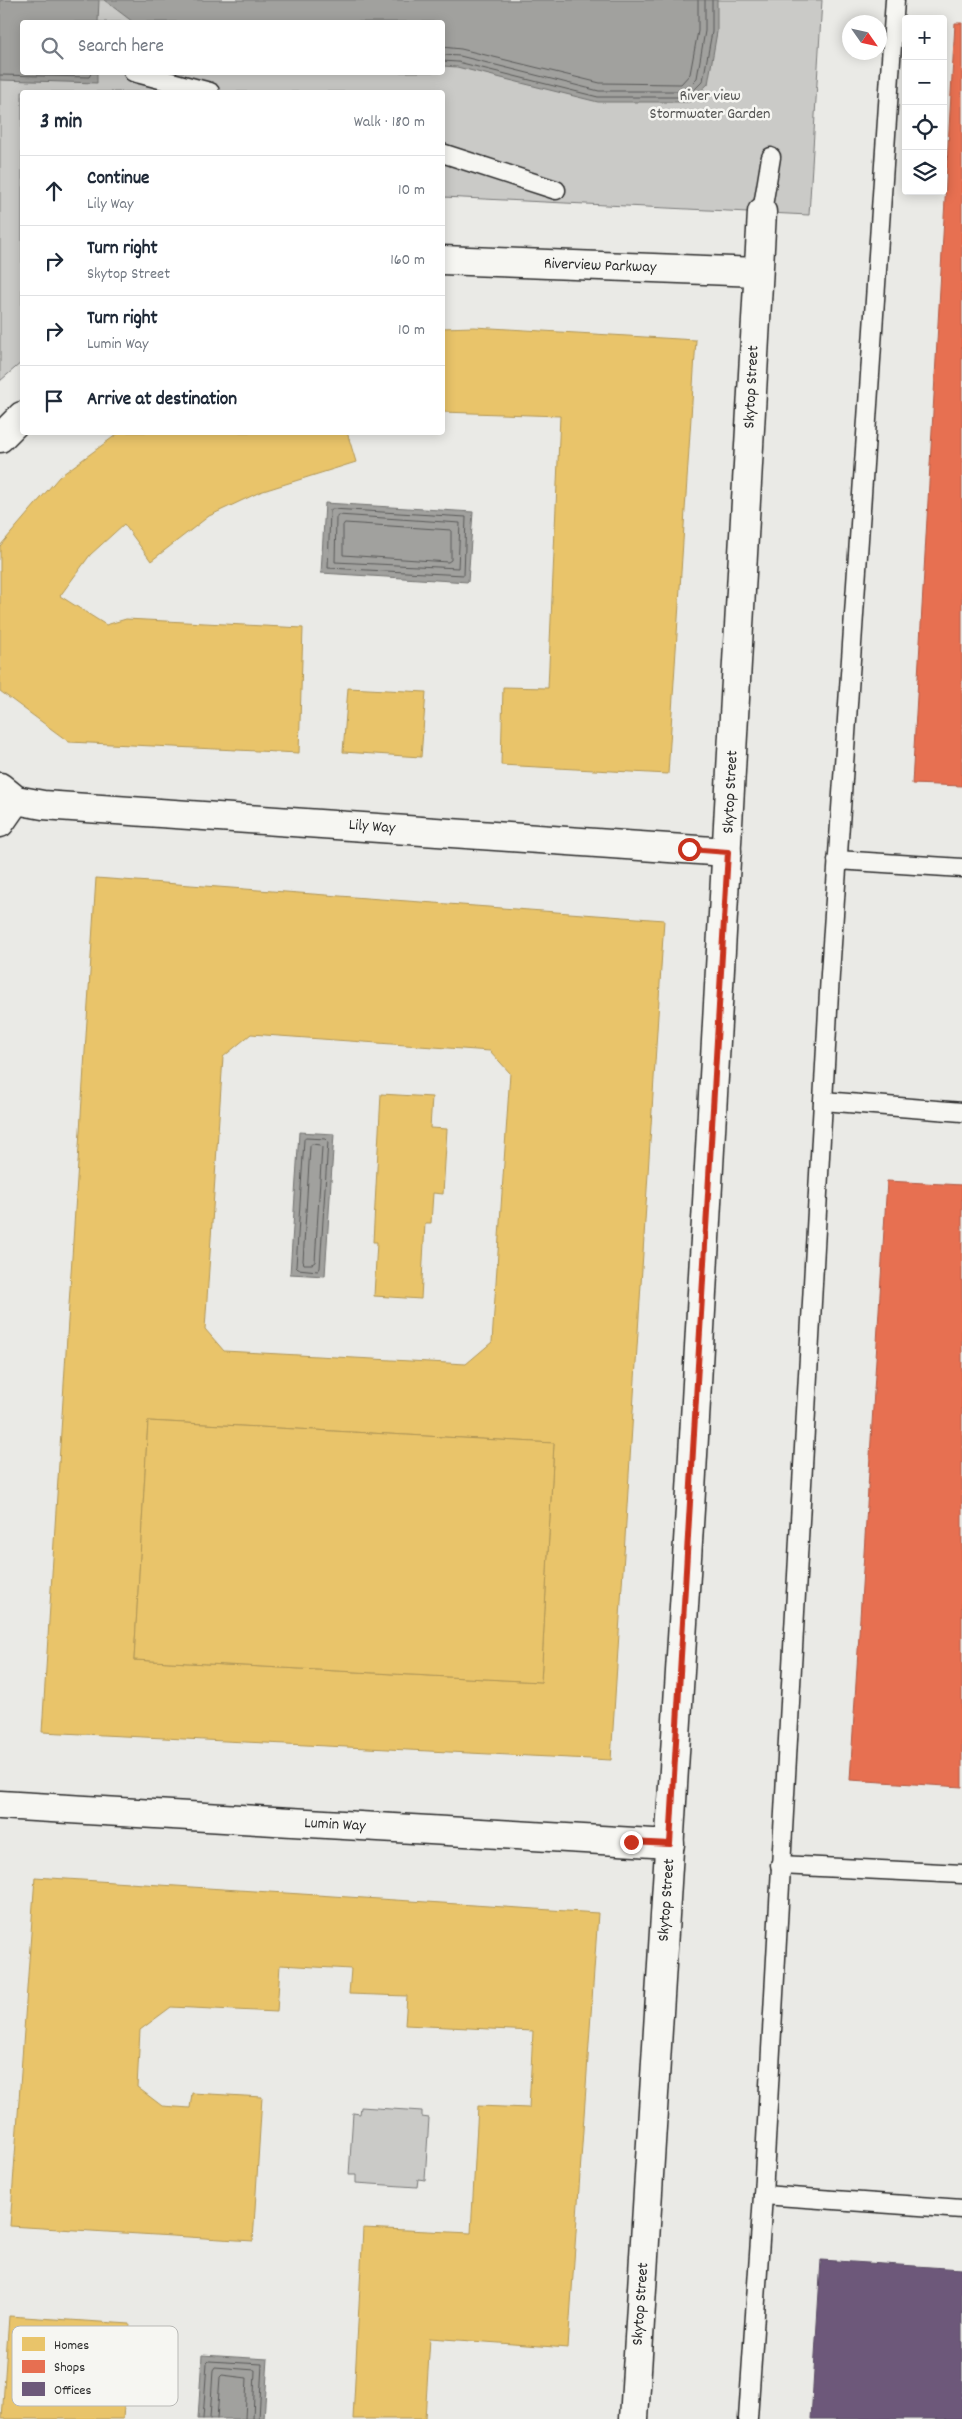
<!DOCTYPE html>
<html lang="en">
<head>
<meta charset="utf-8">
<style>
  body { margin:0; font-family:Dekko,sans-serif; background:#f2f2f3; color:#1f2937 }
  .controls { position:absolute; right:15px; top:15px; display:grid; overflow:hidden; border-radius:5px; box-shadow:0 2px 12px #0003 }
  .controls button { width:45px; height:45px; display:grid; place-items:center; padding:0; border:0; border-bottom:1px solid #e0e1e3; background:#fff; color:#1f2937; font:25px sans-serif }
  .compass { position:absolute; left:842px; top:15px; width:45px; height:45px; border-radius:50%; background:#fff; box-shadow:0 2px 12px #0003; rotate:124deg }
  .stop { position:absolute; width:15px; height:15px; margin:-11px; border:4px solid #c8321e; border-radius:50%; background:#fff }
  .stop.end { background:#c8321e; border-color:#fff; box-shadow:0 1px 5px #0008 }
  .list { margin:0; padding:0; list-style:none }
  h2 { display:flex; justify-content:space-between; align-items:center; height:65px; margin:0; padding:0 20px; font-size:21px }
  h2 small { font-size:16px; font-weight:400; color:#747a83 }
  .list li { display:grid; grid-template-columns:32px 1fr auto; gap:15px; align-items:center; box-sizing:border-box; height:70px; padding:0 20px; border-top:1px solid #e0e1e3 }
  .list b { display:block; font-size:19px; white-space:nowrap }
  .list p { margin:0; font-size:16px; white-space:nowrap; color:#747a83 }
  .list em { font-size:16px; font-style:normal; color:#747a83 }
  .icon { flex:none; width:28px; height:28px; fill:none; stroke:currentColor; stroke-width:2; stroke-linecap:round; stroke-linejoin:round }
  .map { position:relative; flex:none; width:962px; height:2419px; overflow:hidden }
  .search { position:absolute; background:#fff; box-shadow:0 2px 12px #0003; left:20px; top:20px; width:425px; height:55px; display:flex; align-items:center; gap:12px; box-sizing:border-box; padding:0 18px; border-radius:5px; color:#747a83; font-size:19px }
  .panel { position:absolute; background:#fff; box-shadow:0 2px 12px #0003; left:20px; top:90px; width:425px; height:345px; border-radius:5px }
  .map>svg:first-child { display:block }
  .green { fill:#cacac7; stroke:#7a7a79; fill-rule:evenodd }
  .water { fill:#a1a19e; stroke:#727270 }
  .homes { fill:#e9c46a; stroke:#b09657; fill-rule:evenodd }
  .shops { fill:#e76f51; stroke:#af5b46 }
  .offices { fill:#6d597a; stroke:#594b62 }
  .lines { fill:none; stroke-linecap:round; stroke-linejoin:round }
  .shore { stroke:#5a5a59; stroke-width:1 }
  .lane-casing { stroke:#2b2b2b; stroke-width:21 }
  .street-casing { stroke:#2b2b2b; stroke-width:31 }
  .lane { stroke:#f6f6f2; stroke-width:18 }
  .street { stroke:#f6f6f2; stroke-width:28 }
  .route { stroke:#c8321e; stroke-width:6 }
  .labels { text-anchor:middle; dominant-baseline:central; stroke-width:5; stroke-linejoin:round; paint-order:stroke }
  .park-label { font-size:16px; fill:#535352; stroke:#f6f6f2 }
  .street-label { font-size:16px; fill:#2b2b2b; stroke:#f6f6f2 }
  .key { fill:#f6f6f2; stroke:#b9b9b6; stroke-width:1 }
  .key-label { font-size:14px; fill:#2b2b2b }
</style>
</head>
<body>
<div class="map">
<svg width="962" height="2419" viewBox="0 0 962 2419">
  <rect width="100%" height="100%" fill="#eaeae6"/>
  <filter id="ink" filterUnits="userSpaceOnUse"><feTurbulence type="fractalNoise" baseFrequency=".02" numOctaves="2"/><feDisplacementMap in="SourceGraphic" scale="10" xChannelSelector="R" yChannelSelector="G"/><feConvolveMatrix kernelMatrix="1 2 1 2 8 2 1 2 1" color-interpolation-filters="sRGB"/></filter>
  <g filter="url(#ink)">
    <g class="green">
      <path d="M 0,0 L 822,0 L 809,215 L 443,197 L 442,92 L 22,92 L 22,362 L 0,381 ZM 22,22 L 442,22 L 442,72 L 22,72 Z"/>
      <path d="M 361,2107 L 422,2111 L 422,2117 L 429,2118 L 425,2180 L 418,2179 L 417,2187 L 356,2183 L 356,2175 L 349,2175 L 353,2113 L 360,2114 Z"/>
    </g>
    <g class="water">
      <path d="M 0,0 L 99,0 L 98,22 L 22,22 L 22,72 L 97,73 L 97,83 L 0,80 Z"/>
      <path d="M 104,0 L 717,0 L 717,32 L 708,84 L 689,102 L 598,102 L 457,67 L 443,66 L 442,22 L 133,22 Z"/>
      <path d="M 325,503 L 473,512 L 468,582 L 321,573 Z"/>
      <path d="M 299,1132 L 334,1134 L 325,1276 L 290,1274 Z"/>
      <path d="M 202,2355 L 268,2359 L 264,2419 L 198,2419 Z"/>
    </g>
    <g class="homes">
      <path d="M 474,327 L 696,340 L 668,774 L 501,765 L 503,687 L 548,688 L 560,416 L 442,412 L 442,328 Z"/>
      <path d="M 120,432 L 347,432 L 356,462 L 260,492 L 209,516 L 151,561 L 124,524 L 90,555 L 60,596 L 106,625 L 126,619 L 303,628 L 299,753 L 69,742 L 0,691 L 0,546 L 59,477 Z"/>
      <path d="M 348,688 L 426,692 L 421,757 L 343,752 Z"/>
      <path d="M 96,878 L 664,920 L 611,1760 L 42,1732 ZM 251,1034 L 490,1051 L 510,1073 L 492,1342 L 466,1364 L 224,1351 L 205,1329 L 223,1057 ZM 148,1421 L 554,1443 L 541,1682 L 134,1660 Z"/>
      <path d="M 381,1094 L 432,1097 L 430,1128 L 447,1129 L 443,1194 L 433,1193 L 431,1223 L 425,1223 L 421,1299 L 374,1296 L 377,1242 L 373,1242 Z"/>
      <path d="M 148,1421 L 554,1443 L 541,1682 L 134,1660 Z"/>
      <path d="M 35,1877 L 598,1913 L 568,2348 L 430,2338 L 425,2419 L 353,2419 L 363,2228 L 471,2233 L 478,2106 L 529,2108 L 533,2031 L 405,2025 L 407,1996 L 349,1994 L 351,1969 L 280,1965 L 277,2012 L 171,2007 L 140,2030 L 137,2087 L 162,2106 L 190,2108 L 192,2093 L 262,2097 L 253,2241 L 10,2226 Z"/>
      <path d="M 9,2316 L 130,2324 L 123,2419 L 2,2419 Z"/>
    </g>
    <g class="shops">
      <path d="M 955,23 L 962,23 L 962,786 L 912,784 Z"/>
      <path d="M 887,1181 L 962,1185 L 962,1787 L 850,1780 Z"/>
    </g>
    <path class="offices" d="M 821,2260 L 962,2269 L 962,2419 L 811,2419 Z"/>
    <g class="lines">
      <g class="shore">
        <path d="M 442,47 L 461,49 L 600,83 L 681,84 L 690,74 L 698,31 L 698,0"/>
        <path d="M 442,55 L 460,56 L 599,91 L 684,91 L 697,78 L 705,31 L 705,0"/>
        <path d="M 442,61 L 458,62 L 598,97 L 687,97 L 703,81 L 712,32 L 712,0"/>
        <path d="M 0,75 L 89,77 L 92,72"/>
        <path d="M 332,509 L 466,517 L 464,575 L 328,568 L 330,511 Z"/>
        <path d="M 338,515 L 460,523 L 458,568 L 335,562 L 336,518 Z"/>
        <path d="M 345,523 L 451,530 L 451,560 L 448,562 L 343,555 L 343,526 Z"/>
        <path d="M 306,1138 L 326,1139 L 328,1141 L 320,1268 L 318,1271 L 298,1269 L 296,1267 L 304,1140 Z"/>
        <path d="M 312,1144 L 320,1145 L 322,1147 L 315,1262 L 312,1264 L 304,1264 L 303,1261 L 310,1147 Z"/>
        <path d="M 203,2419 L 207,2363 L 209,2361 L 262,2364 L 259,2419"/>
        <path d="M 210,2419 L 213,2370 L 215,2367 L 255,2370 L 253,2419"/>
        <path d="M 217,2419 L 220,2377 L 222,2375 L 247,2378 L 245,2419"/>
      </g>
      <g class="lane-casing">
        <g id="lane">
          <path d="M 133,72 L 210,92"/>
          <path d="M 442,153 L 556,190"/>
          <path d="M 762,212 L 771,157"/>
          <path d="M 837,860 L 962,868"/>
          <path d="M 823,1101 L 962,1112"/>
          <path d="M 780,1865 L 962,1874"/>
          <path d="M 763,2195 L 962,2209"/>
          <path d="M 748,2419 L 763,2195 L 830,974 L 895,0"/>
        </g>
      </g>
      <g class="street-casing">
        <g id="street">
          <path d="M 442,260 L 758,272"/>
          <path d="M 0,438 L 22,416"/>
          <path d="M 0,787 L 16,800 L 43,805 L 727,852"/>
          <path d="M 0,823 L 16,800"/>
          <path d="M 0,1805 L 670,1844"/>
          <path d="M 634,2419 L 690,1509 L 762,212"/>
        </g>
      </g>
      <use href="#lane" class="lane"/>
      <use href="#street" class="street"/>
    </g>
  </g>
  <g class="lines" filter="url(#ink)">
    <path class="route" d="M 631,1842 L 670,1844 L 728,852 L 689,849"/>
  </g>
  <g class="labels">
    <g class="park-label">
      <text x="710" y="96">River view<tspan x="710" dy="18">Stormwater Garden</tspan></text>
    </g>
    <g class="street-label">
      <text transform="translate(600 266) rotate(2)">Riverview Parkway</text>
      <text transform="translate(752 387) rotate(-87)">Skytop Street</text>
      <text transform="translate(731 792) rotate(-87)">Skytop Street</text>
      <text transform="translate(372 827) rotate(4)">Lily Way</text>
      <text transform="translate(335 1825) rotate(3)">Lumin Way</text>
      <text transform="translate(667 1900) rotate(-86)">Skytop Street</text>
      <text transform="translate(641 2304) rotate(-86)">Skytop Street</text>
    </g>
  </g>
  <rect x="12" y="2326" width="166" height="80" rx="8" class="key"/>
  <rect x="22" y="2337" width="23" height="14" fill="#e9c46a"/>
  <rect x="22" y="2360" width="23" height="13" fill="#e76f51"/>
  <rect x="22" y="2382" width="23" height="14" fill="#6d597a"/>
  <g class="key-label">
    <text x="54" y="2349">Homes</text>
    <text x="54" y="2371">Shops</text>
    <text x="54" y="2394">Offices</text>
  </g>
</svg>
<div class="controls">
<button>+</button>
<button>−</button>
<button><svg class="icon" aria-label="locate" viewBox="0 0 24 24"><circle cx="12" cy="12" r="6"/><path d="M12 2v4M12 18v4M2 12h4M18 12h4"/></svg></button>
<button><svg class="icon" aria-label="layers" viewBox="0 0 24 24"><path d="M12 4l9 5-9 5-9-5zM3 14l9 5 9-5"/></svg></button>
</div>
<svg class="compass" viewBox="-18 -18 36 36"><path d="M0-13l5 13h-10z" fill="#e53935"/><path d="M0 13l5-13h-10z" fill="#747a83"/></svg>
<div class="stop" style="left:689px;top:849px"></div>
<div class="stop end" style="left:631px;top:1842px"></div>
<div class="search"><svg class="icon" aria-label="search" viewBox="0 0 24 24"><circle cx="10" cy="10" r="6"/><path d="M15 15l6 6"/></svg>Search here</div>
<section class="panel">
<h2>3 min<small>Walk · 180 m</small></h2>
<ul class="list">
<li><svg class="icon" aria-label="ahead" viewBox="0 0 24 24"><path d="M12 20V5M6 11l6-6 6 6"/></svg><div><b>Continue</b><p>Lily Way</p></div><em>10 m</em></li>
<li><svg class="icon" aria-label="right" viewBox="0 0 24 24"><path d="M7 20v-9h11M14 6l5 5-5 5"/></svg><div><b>Turn right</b><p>Skytop Street</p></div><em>160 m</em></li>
<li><svg class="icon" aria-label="right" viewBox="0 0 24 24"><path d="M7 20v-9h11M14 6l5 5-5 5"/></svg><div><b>Turn right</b><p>Lumin Way</p></div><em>10 m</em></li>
<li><svg class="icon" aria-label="arrive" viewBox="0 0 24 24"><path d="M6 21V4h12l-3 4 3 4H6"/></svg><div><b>Arrive at destination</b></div></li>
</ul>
</section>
</div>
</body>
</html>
